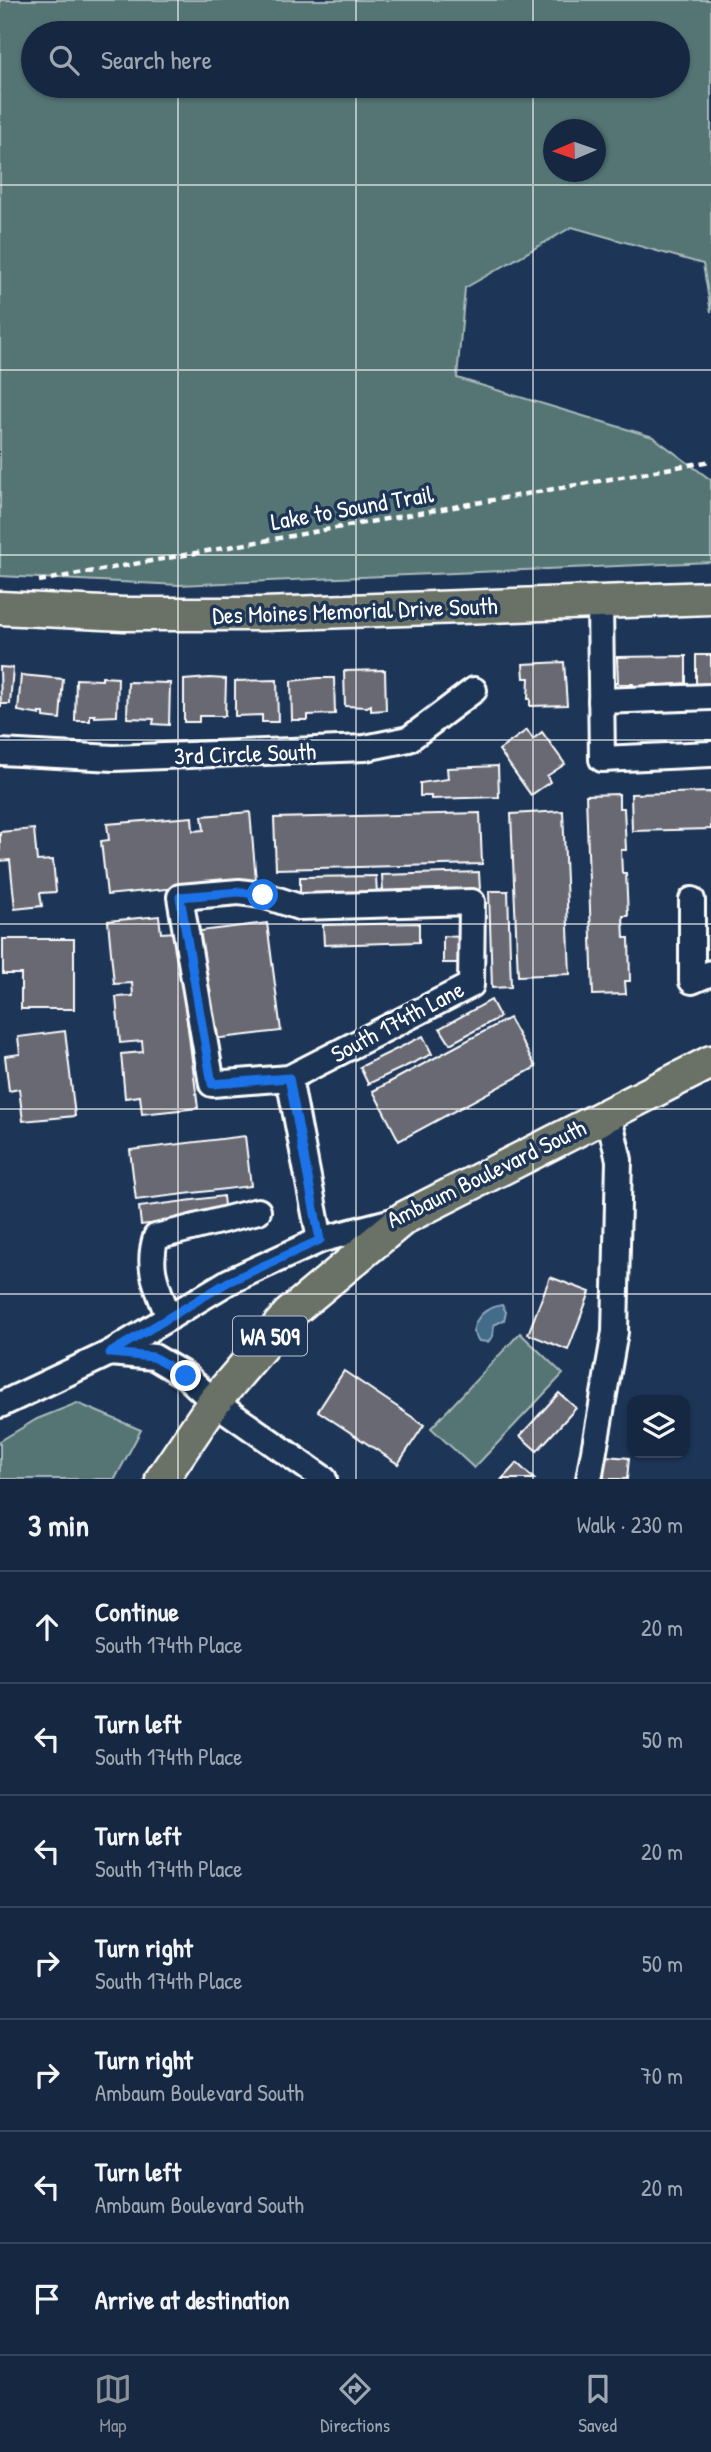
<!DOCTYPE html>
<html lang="en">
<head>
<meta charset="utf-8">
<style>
  body { margin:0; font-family:"Patrick Hand",sans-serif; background:#1f3048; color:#f1f3f6 }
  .controls { position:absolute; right:21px; bottom:21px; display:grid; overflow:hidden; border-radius:14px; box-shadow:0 2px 5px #0004 }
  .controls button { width:63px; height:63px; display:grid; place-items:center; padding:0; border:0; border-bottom:2px solid #35445a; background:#162841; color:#f1f3f6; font:35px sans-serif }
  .compass { position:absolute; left:543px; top:119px; width:63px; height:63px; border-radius:50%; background:#162841; box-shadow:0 2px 5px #0004; rotate:268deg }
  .stop { position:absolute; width:21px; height:21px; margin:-16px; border:5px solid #1a73e8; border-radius:50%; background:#fff }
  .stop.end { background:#1a73e8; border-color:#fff; box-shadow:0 2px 7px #0008 }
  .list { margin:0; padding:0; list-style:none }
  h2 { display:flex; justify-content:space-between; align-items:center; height:91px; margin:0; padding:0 28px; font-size:30px }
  h2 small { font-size:23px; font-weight:400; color:#9ea6b1 }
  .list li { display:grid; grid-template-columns:46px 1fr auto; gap:21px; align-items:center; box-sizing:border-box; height:112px; padding:0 28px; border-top:2px solid #35445a }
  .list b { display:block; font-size:26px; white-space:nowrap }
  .list p { margin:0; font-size:23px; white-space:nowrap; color:#9ea6b1 }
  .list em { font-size:23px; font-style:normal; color:#9ea6b1 }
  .icon { flex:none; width:38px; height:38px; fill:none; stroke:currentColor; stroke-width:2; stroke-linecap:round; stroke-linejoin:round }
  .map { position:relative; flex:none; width:711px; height:1479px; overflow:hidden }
  .search { position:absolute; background:#162841; box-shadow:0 2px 5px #0004; left:21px; right:21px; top:21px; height:77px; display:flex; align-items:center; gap:18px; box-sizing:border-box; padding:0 24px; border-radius:38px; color:#9ea6b1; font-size:26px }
  .sheet { height:875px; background:#162841 }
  nav { display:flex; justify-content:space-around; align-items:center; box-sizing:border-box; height:98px; border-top:2px solid #35445a; background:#162841; font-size:19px; color:#9ea6b1 }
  nav a { display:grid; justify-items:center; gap:4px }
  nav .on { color:#8c9099 }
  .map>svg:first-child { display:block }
  .green { fill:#557574; stroke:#aababa; stroke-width:2; fill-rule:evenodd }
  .water { fill:#436c8a; stroke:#8ea7b9; stroke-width:2 }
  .building { fill:#696973; stroke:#fff; stroke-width:2 }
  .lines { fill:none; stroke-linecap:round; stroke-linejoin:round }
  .minor-casing { stroke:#fff; stroke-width:30 }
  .major-casing { stroke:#fff; stroke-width:37 }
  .path { stroke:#fff; stroke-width:4.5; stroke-dasharray:7 5; stroke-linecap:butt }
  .minor { stroke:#1d3557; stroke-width:24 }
  .major { stroke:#6a7166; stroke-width:32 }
  .route { stroke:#1a73e8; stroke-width:9 }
  .grid { fill:none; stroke:#fff; stroke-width:2; stroke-opacity:0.55 }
  .labels { text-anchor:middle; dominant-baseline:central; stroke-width:7; stroke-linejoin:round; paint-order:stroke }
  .shield { fill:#1d3557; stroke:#bbc2cd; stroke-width:2 }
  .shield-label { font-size:23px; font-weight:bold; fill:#fff }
  .street-label { font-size:24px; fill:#fff; stroke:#1d3557 }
</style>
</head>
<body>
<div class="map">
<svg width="711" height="1479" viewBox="0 0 711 1479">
  <rect width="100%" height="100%" fill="#1d3557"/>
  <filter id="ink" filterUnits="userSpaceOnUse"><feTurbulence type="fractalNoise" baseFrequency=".0143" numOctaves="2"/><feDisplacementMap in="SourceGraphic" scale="14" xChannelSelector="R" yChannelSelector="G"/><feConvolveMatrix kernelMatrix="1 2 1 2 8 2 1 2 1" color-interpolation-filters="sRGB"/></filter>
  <g filter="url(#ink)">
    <g class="green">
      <path d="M 0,0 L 711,0 L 711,312 L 703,264 L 572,227 L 465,288 L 457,378 L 653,437 L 711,480 L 711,562 L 179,585 L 0,576 ZM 33,33 L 678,33 L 678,86 L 33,86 ZM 554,130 L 596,130 L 596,172 L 554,172 Z"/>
      <path d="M 520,1333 L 563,1374 L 474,1468 L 431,1428 Z"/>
      <path d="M 77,1403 L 141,1430 L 115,1479 L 0,1479 L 0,1441 L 37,1419 Z"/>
    </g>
    <path class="water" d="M 502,1305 L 506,1312 L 504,1320 L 494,1325 L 493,1336 L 488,1342 L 479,1341 L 473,1332 C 476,1315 486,1308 502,1305 Z"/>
    <g class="building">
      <path d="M 696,655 L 711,655 L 711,683 L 696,684 Z"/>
      <path d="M 686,656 L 686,683 L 656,686 L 656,684 L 634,687 L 633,684 L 618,684 L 617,657 Z"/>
      <path d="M 564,662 L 567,705 L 530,706 L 530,699 L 528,699 L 529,678 L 524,678 L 523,664 Z"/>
      <path d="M 0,667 L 13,668 L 10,704 L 1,704 L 1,707 Z"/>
      <path d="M 385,670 L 386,710 L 371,711 L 371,705 L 367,707 L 345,706 L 344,671 Z"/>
      <path d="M 21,675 L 63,679 L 60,719 L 44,717 L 44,713 L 39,713 L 40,715 L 18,711 Z"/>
      <path d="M 102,677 L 118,678 L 117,716 L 95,717 L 95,715 L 90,715 L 90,721 L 75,721 L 76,679 L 102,680 Z"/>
      <path d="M 209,678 L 226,679 L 225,716 L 199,716 L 199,722 L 184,722 L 184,680 Z"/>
      <path d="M 318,678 L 334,678 L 335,714 L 308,715 L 308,720 L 292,720 L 291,681 Z"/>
      <path d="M 277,680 L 278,722 L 262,722 L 262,715 L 235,716 L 235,681 Z"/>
      <path d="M 128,682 L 170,683 L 169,725 L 153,724 L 154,719 L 127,718 Z"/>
      <path d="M 527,730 L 533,739 L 542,732 L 565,764 L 547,776 L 550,782 L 531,795 L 499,750 Z"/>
      <path d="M 498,766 L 499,797 L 431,799 L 431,796 L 420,796 L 420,783 L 448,779 L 447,768 Z"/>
      <path d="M 711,792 L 711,829 L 632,831 L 631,794 Z"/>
      <path d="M 619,794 L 619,808 L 624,808 L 626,850 L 621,850 L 622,873 L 626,873 L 628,916 L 623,916 L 624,938 L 629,938 L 630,981 L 625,981 L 626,994 L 593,995 L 586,795 Z"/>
      <path d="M 563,811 L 570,974 L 518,976 L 511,814 Z"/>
      <path d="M 250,812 L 256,880 L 107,895 L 101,841 L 109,840 L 107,824 L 192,817 L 193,831 L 204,830 L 202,816 Z"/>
      <path d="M 480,813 L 482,864 L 276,869 L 274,818 Z"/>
      <path d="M 34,829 L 37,861 L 53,860 L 56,892 L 40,893 L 42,906 L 15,909 L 10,860 L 0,861 L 0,832 Z"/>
      <path d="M 479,872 L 480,890 L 383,893 L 382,875 Z"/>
      <path d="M 376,876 L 377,894 L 300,895 L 300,877 Z"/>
      <path d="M 489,891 L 508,891 L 511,987 L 492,988 Z"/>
      <path d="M 159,916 L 161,933 L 176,932 L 198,1108 L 142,1114 L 140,1096 L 125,1098 L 121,1054 L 143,1052 L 142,1041 L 120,1043 L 116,997 L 133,996 L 132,983 L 114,984 L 108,921 Z"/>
      <path d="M 267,923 L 281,1031 L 213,1039 L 200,931 Z"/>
      <path d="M 419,923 L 419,942 L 324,945 L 323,925 Z"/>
      <path d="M 443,936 L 461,937 L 461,963 L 443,963 Z"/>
      <path d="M 3,939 L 74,939 L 74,1009 L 21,1009 L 21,974 L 3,974 Z"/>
      <path d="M 491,1000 L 500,1017 L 450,1044 L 440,1028 Z"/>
      <path d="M 509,1018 L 536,1067 L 399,1141 L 373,1091 Z"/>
      <path d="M 65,1031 L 75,1116 L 23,1121 L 19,1089 L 9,1091 L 5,1056 L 20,1054 L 18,1037 Z"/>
      <path d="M 423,1036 L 432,1054 L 368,1084 L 360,1067 Z"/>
      <path d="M 245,1136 L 251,1186 L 136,1200 L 130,1150 Z"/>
      <path d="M 223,1196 L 225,1215 L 141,1225 L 139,1207 Z"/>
      <path d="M 550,1277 L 590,1292 L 568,1350 L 528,1334 Z"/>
      <path d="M 344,1371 L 424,1425 L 398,1464 L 318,1411 Z"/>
      <path d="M 559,1393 L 576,1408 L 537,1451 L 520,1436 Z"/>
      <path d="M 605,1456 L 629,1458 L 627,1479 L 604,1479 Z"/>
      <path d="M 517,1463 L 534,1479 L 502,1479 Z"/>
    </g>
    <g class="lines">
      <g class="minor-casing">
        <g id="minor">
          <path d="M 600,602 L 602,759 L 711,754"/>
          <path d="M 601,701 L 711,697"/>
          <path d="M 0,752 L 114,758 L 365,748 L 409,739 L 474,690"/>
          <path d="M 692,900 L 692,981 L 711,973"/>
          <path d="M 289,1078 L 471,985 L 472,902 L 299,907 L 263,895 L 239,892 L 180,897 L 212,1084 L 289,1078 L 320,1240"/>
          <path d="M 169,1318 C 158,1288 146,1269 156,1237 L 258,1211"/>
          <path d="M 110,1353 L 228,1282 L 320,1240 L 400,1219"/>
          <path d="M 0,1405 L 110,1353 L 154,1357 L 186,1376 L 214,1402 L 324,1479"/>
          <path d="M 589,1479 L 615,1332 L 619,1160 L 608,1113"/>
        </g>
      </g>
      <g class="major-casing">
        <g id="major">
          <path d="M 0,608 L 124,614 L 263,614 L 711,598"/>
          <path d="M 162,1479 L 214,1402 L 289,1314 L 404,1218 L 711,1062"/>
        </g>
      </g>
      <path class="path" d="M 39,581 L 711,461"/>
      <use href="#minor" class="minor"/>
      <use href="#major" class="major"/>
    </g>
  </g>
  <g class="lines" filter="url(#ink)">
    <path class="route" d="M 186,1376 L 153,1357 L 110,1353 L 228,1282 L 320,1240 L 289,1078 L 212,1084 L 180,897 L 239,892 L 263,895"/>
  </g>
  <path class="grid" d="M 178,0 L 178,33M 356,0 L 356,33M 533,0 L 533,33M 178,86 L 178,1479M 356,86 L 356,1479M 533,86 L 533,1479M 0,185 L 711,185M 0,370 L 711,370M 0,555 L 711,555M 0,740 L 711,740M 0,924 L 711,924M 0,1109 L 711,1109M 0,1294 L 711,1294"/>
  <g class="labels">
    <rect class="shield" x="233" y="1316.5" width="74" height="39" rx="5"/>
    <g class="shield-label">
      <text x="270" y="1336">WA 509</text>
    </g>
    <g class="street-label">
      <text transform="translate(352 507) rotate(-10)">Lake to Sound Trail</text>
      <text transform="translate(355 610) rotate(-2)">Des Moines Memorial Drive South</text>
      <text transform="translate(245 753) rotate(-2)">3rd Circle South</text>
      <text transform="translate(397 1021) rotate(-28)">South 174th Lane</text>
      <text transform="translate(486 1173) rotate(-26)">Ambaum Boulevard South</text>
    </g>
  </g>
</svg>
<div class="controls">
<button><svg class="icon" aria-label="layers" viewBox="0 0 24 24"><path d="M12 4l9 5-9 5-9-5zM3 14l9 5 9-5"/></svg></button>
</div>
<svg class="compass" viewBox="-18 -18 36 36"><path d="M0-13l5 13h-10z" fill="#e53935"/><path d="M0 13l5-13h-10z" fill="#9ea6b1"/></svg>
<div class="stop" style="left:263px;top:895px"></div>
<div class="stop end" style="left:186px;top:1376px"></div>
<div class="search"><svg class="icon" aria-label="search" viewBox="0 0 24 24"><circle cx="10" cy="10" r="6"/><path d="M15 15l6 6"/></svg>Search here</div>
</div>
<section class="sheet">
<h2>3 min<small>Walk · 230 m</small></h2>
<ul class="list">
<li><svg class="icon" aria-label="ahead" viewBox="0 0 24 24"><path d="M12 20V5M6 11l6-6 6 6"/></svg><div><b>Continue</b><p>South 174th Place</p></div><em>20 m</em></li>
<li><svg class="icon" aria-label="left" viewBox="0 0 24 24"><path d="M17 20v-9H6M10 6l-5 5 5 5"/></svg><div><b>Turn left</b><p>South 174th Place</p></div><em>50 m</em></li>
<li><svg class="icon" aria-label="left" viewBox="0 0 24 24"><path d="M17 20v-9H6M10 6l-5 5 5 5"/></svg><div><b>Turn left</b><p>South 174th Place</p></div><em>20 m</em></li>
<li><svg class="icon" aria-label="right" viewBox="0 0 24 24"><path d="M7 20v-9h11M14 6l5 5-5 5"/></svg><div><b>Turn right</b><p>South 174th Place</p></div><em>50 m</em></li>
<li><svg class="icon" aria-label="right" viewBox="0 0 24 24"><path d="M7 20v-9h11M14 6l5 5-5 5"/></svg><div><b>Turn right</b><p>Ambaum Boulevard South</p></div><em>70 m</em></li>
<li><svg class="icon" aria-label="left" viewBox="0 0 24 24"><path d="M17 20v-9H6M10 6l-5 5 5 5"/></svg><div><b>Turn left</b><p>Ambaum Boulevard South</p></div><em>20 m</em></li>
<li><svg class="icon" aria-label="arrive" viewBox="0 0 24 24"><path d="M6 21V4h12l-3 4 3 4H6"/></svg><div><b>Arrive at destination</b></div></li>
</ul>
</section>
<nav>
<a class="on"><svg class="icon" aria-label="map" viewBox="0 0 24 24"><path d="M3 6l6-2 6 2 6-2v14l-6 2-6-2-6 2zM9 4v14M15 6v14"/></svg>Map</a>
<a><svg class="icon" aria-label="directions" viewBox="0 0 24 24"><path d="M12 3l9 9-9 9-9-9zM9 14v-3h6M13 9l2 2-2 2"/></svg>Directions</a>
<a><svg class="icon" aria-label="saved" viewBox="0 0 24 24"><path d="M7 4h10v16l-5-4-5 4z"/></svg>Saved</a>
</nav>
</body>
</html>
